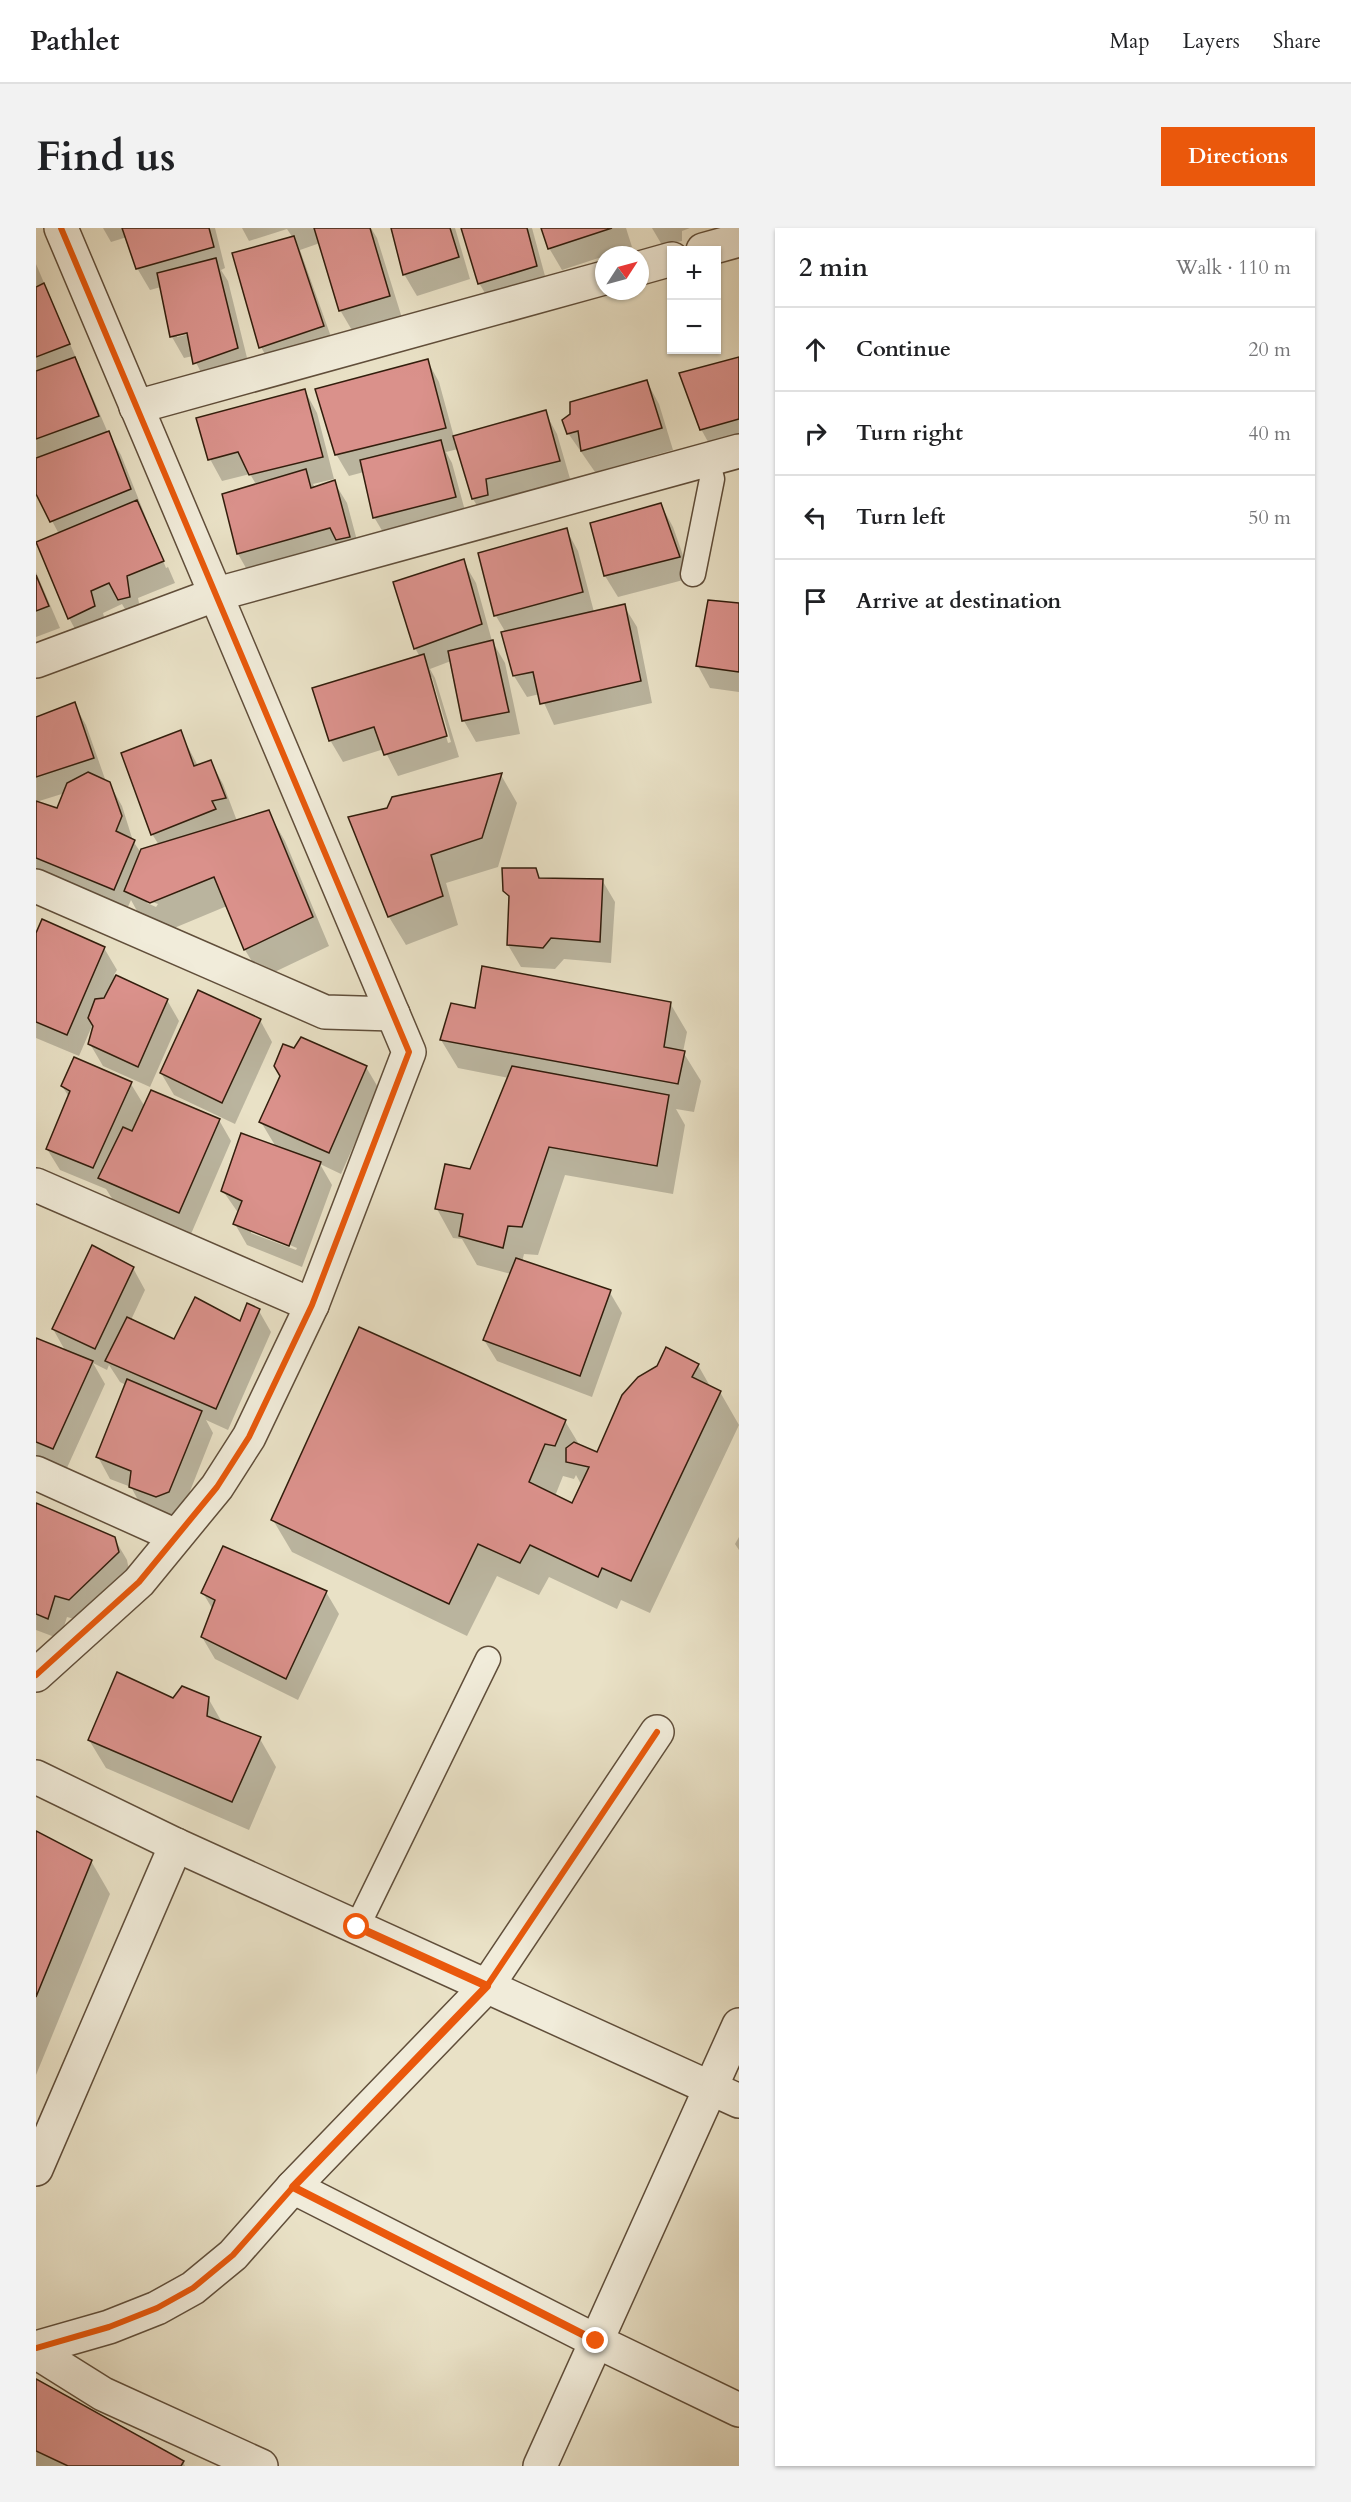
<!DOCTYPE html>
<html lang="en">
<head>
<meta charset="utf-8">
<style>
  body { margin:0; font-family:Cardo,serif; background:#f2f2f2; color:#202124 }
  .controls { position:absolute; right:18px; top:18px; display:grid; overflow:hidden; border-radius:0px; box-shadow:0 2px 4px #0004 }
  .controls button { width:54px; height:54px; display:grid; place-items:center; padding:0; border:0; border-bottom:2px solid #e0e0e0; background:#fff; color:#202124; font:30px sans-serif }
  .compass { position:absolute; left:559px; top:18px; width:54px; height:54px; border-radius:50%; background:#fff; box-shadow:0 2px 4px #0004; rotate:54deg }
  .stop { position:absolute; width:18px; height:18px; margin:-14px; border:4px solid #ea580c; border-radius:50%; background:#fff }
  .stop.end { background:#ea580c; border-color:#fff; box-shadow:0 2px 6px #0008 }
  .list { margin:0; padding:0; list-style:none }
  h2 { display:flex; justify-content:space-between; align-items:center; height:78px; margin:0; padding:0 24px; font-size:26px }
  h2 small { font-size:20px; font-weight:400; color:#757577 }
  .list li { display:grid; grid-template-columns:39px 1fr auto; gap:18px; align-items:center; box-sizing:border-box; height:84px; padding:0 24px; border-top:2px solid #e0e0e0 }
  .list b { display:block; font-size:22px; white-space:nowrap }
  .list em { font-size:20px; font-style:normal; color:#757577 }
  .icon { flex:none; width:33px; height:33px; fill:none; stroke:currentColor; stroke-width:2; stroke-linecap:round; stroke-linejoin:round }
  .map { position:relative; flex:none; width:703px; height:2238px; overflow:hidden; border-radius:0px }
  header { display:flex; align-items:center; gap:36px; box-sizing:border-box; height:84px; padding:0 30px; background:#fff; border-bottom:2px solid #e0e0e0 }
  header strong { font-size:28px }
  nav { display:flex; gap:33px; margin-inline-start:auto; font-size:21px }
  .intro { display:flex; align-items:center; justify-content:space-between; box-sizing:border-box; height:144px; padding:0 36px }
  h1 { margin:0; font-size:42px }
  .button { padding:15px 27px; border-radius:0px; background:#ea580c; color:#fff; font-size:21px; font-weight:700 }
  main { display:flex; gap:36px; padding:0 36px }
  aside { flex:1; background:#fff; border-radius:0px; box-shadow:0 2px 4px #0004 }
  .map>svg:first-child { display:block }
  .shadow { fill:#0003; fill-rule:evenodd }
  .building { fill:#da918b; stroke:#321d0c; stroke-width:1.5 }
  .lines { fill:none; stroke-linecap:round; stroke-linejoin:round }
  .lane-casing { stroke:#604e3a; stroke-width:27 }
  .street-casing { stroke:#604e3a; stroke-width:36 }
  .lane { stroke:#f1ecda; stroke-width:24 }
  .street { stroke:#f1ecda; stroke-width:33 }
  .cycleway-casing { stroke:#f1ecda; stroke-width:10 }
  .cycleway { stroke:#e8590c; stroke-width:6 }
  .route { stroke:#ea580c; stroke-width:8 }
</style>
</head>
<body>
<header>
<strong>Pathlet</strong>
<nav><a>Map</a><a>Layers</a><a>Share</a></nav>
</header>
<div class="intro"><h1>Find us</h1><a class="button">Directions</a></div>
<main>
<div class="map">
<svg width="703" height="2238" viewBox="0 0 703 2238">
  <rect width="100%" height="100%" fill="#e9e1c6"/>
  <filter id="stains"><feTurbulence type="fractalNoise" baseFrequency=".00333" numOctaves="4"/><feColorMatrix values="0 0 0 0 .2 0 0 0 0 .09 0 0 0 0 .02 0 0 0 .5 -.17"/></filter>
  <radialGradient id="worn" r=".72"><stop offset=".6" stop-color="#630" stop-opacity="0"/><stop offset="1" stop-color="#630" stop-opacity=".3"/></radialGradient>
  <g class="shadow">
    <path d="M 67,0 L 179,0 L 189,40 L 185,42 L 192,53 L 214,142 L 171,157 L 157,128 L 148,130 L 136,109 L 125,59 L 114,62 L 101,40 L 91,9 L 75,14 ZM 158,102 L 158,105 L 141,109 L 141,106 Z"/>
    <path d="M 206,0 L 335,0 L 341,10 L 366,90 L 317,104 L 304,82 L 284,15 L 264,22 L 299,120 L 237,141 L 225,119 L 257,10 L 251,1 L 213,13 Z"/>
    <path d="M 357,0 L 419,0 L 434,51 L 381,68 L 368,46 Z"/>
    <path d="M 427,0 L 496,0 L 512,59 L 456,77 L 443,55 Z"/>
    <path d="M 507,0 L 590,0 L 596,19 L 526,42 L 513,20 Z"/>
    <path d="M 616,0 L 654,0 L 646,3 L 646,13 L 626,17 Z"/>
    <path d="M 0,36 L 72,205 L 85,227 L 130,340 L 132,339 L 113,295 L 139,355 L 102,370 L 106,391 L 96,393 L 86,376 L 67,385 L 71,400 L 45,412 L 33,390 L 23,306 L 0,263 Z"/>
    <path d="M 703,130 L 703,216 L 677,223 L 665,201 Z"/>
    <path d="M 391,132 L 403,154 L 418,209 L 509,184 L 521,206 L 535,254 L 450,292 L 437,271 L 422,221 L 410,224 L 416,235 L 431,290 L 351,311 L 338,289 L 328,244 L 313,248 L 300,226 Z"/>
    <path d="M 611,154 L 623,176 L 637,222 L 559,244 L 532,205 Z"/>
    <path d="M 269,163 L 281,185 L 298,251 L 277,256 L 279,260 L 298,254 L 311,275 L 326,331 L 214,347 L 202,326 L 188,267 L 221,258 L 214,246 L 186,253 L 174,231 Z"/>
    <path d="M 625,277 L 637,299 L 655,350 L 582,369 L 569,348 L 556,296 Z"/>
    <path d="M 530,301 L 542,323 L 558,384 L 588,378 L 601,399 L 616,475 L 518,497 L 504,466 L 491,469 L 478,448 L 470,405 L 460,388 L 444,326 Z"/>
    <path d="M 427,333 L 440,355 L 456,413 L 469,435 L 484,506 L 440,514 L 428,493 L 415,433 L 394,441 L 399,450 L 423,529 L 362,548 L 348,521 L 307,534 L 294,512 L 384,429 L 379,420 ZM 393,449 L 396,449 L 415,514 L 412,515 Z"/>
    <path d="M 0,344 L 24,400 L 0,409 Z"/>
    <path d="M 703,377 L 703,464 L 674,460 L 662,438 Z"/>
    <path d="M 38,476 L 50,497 L 69,551 L 66,553 L 73,555 L 86,578 L 97,613 L 105,625 L 123,617 L 116,606 L 144,504 L 162,538 L 175,534 L 187,556 L 201,593 L 232,584 L 249,613 L 293,718 L 226,750 L 209,722 L 191,678 L 131,703 L 106,692 L 95,672 L 90,683 L 0,646 L 0,491 ZM 29,565 L 21,582 L 0,574 ZM 111,672 L 122,676 L 120,679 L 111,675 Z"/>
    <path d="M 465,547 L 481,575 L 462,639 L 410,655 L 422,697 L 370,717 L 353,689 L 314,591 Z"/>
    <path d="M 499,642 L 504,651 L 566,652 L 579,674 L 575,735 L 528,731 L 519,741 L 485,739 L 472,717 L 474,673 L 469,662 Z"/>
    <path d="M 0,703 L 2,706 L 68,720 L 81,742 L 78,747 L 131,772 L 143,793 L 114,859 L 67,838 L 54,816 L 59,791 L 43,828 L 0,810 Z"/>
    <path d="M 634,775 L 651,804 L 647,824 L 665,853 L 658,884 L 640,881 L 649,897 L 637,966 L 529,947 L 502,1027 L 488,1026 L 486,1034 L 573,1063 L 586,1085 L 556,1169 L 461,1133 L 448,1112 L 475,1046 L 441,1037 L 426,1011 L 417,1010 L 401,981 L 435,942 L 473,850 L 422,840 L 405,812 L 440,782 Z"/>
    <path d="M 224,792 L 236,814 L 199,896 L 138,867 L 125,845 Z"/>
    <path d="M 330,839 L 343,861 L 305,946 L 284,936 L 296,957 L 266,1039 L 211,1017 L 199,996 L 203,986 L 187,963 L 240,919 L 225,894 L 246,849 ZM 215,1001 L 261,1020 L 260,1022 L 215,1005 Z"/>
    <path d="M 95,856 L 109,879 L 183,892 L 195,913 L 155,1006 L 77,972 L 70,961 L 24,942 L 11,921 L 33,869 L 26,858 Z"/>
    <path d="M 97,1040 L 109,1062 L 95,1092 L 138,1113 L 205,1095 L 223,1083 L 235,1104 L 192,1202 L 170,1192 L 177,1205 L 145,1286 L 133,1290 L 107,1281 L 95,1259 L 74,1251 L 62,1229 L 90,1157 L 84,1154 L 73,1137 L 71,1142 L 57,1135 L 69,1156 L 30,1242 L 0,1229 L 0,1112 L 30,1124 L 17,1101 Z"/>
    <path d="M 662,1137 L 675,1160 L 684,1164 L 703,1197 L 614,1385 L 585,1372 L 581,1381 L 513,1349 L 503,1367 L 461,1348 L 431,1408 L 256,1324 L 237,1292 L 529,1193 L 544,1218 L 562,1226 ZM 540,1247 L 546,1258 L 537,1277 L 519,1268 L 527,1248 L 538,1251 Z"/>
    <path d="M 0,1277 L 78,1310 L 91,1332 L 94,1347 L 46,1393 L 31,1389 L 24,1411 L 0,1402 Z"/>
    <path d="M 703,1309 L 703,1322 L 699,1316 Z"/>
    <path d="M 290,1364 L 303,1386 L 262,1472 L 179,1431 L 166,1409 L 177,1382 L 167,1365 Z"/>
    <path d="M 172,1470 L 187,1496 L 224,1511 L 240,1539 L 213,1602 L 70,1540 L 53,1512 Z"/>
    <path d="M 0,1605 L 55,1633 L 74,1666 L 0,1847 Z"/>
    <path d="M 0,2153 L 147,2234 L 149,2238 L 0,2238 Z"/>
  </g>
  <g class="building">
    <path d="M 86,0 L 173,0 L 178,19 L 100,41 Z"/>
    <path d="M 278,0 L 334,0 L 354,68 L 303,83 Z"/>
    <path d="M 355,0 L 414,0 L 423,29 L 367,47 Z"/>
    <path d="M 425,0 L 491,0 L 501,38 L 442,56 Z"/>
    <path d="M 505,0 L 576,0 L 512,21 Z"/>
    <path d="M 258,8 L 288,98 L 223,120 L 196,25 Z"/>
    <path d="M 180,30 L 202,120 L 157,136 L 151,105 L 134,109 L 121,45 Z"/>
    <path d="M 8,55 L 34,116 L 0,129 L 0,59 Z"/>
    <path d="M 39,129 L 63,188 L 0,211 L 0,143 Z"/>
    <path d="M 703,129 L 703,191 L 664,202 L 643,145 Z"/>
    <path d="M 392,131 L 410,200 L 299,227 L 279,161 Z"/>
    <path d="M 611,152 L 626,200 L 545,223 L 542,203 L 531,206 L 526,192 L 534,186 L 534,174 Z"/>
    <path d="M 269,161 L 287,229 L 213,247 L 202,224 L 172,232 L 160,190 Z"/>
    <path d="M 510,182 L 524,233 L 450,251 L 452,267 L 436,271 L 417,208 Z"/>
    <path d="M 73,203 L 95,261 L 14,294 L 0,266 L 0,230 Z"/>
    <path d="M 405,212 L 420,269 L 337,290 L 324,232 Z"/>
    <path d="M 270,241 L 275,260 L 299,252 L 314,309 L 300,312 L 294,300 L 201,326 L 186,266 Z"/>
    <path d="M 101,272 L 128,333 L 91,348 L 94,369 L 82,372 L 73,355 L 55,363 L 59,378 L 32,391 L 0,314 Z"/>
    <path d="M 625,275 L 644,329 L 568,348 L 554,295 Z"/>
    <path d="M 531,300 L 547,364 L 458,388 L 442,325 Z"/>
    <path d="M 428,331 L 446,396 L 378,421 L 357,354 Z"/>
    <path d="M 0,347 L 13,378 L 0,383 Z"/>
    <path d="M 672,372 L 703,375 L 703,444 L 660,438 Z"/>
    <path d="M 589,376 L 605,453 L 504,476 L 497,444 L 477,448 L 465,404 Z"/>
    <path d="M 457,412 L 473,484 L 426,493 L 412,423 Z"/>
    <path d="M 388,426 L 411,508 L 348,527 L 338,499 L 293,513 L 276,460 Z"/>
    <path d="M 39,474 L 58,530 L 0,549 L 0,489 Z"/>
    <path d="M 145,502 L 158,538 L 175,532 L 190,570 L 176,573 L 180,581 L 115,607 L 85,525 Z"/>
    <path d="M 52,544 L 74,554 L 86,588 L 80,603 L 99,612 L 78,662 L 0,630 L 0,573 L 21,580 L 31,555 Z"/>
    <path d="M 466,545 L 446,610 L 395,627 L 407,668 L 352,689 L 312,589 L 351,580 L 356,569 Z"/>
    <path d="M 233,582 L 277,689 L 208,722 L 178,649 L 114,675 L 88,663 L 105,621 Z"/>
    <path d="M 466,640 L 500,640 L 503,650 L 567,651 L 564,714 L 515,710 L 507,720 L 471,717 L 473,668 L 467,663 Z"/>
    <path d="M 6,691 L 69,719 L 31,807 L 0,794 L 0,705 Z"/>
    <path d="M 446,738 L 635,774 L 628,819 L 649,823 L 642,856 L 404,812 L 415,775 L 439,780 Z"/>
    <path d="M 80,747 L 132,771 L 102,839 L 52,816 L 57,798 L 52,790 L 59,771 L 68,770 Z"/>
    <path d="M 162,762 L 225,791 L 186,875 L 124,845 Z"/>
    <path d="M 265,809 L 331,838 L 293,925 L 223,894 L 244,848 L 238,838 L 247,816 L 258,820 Z"/>
    <path d="M 38,829 L 96,854 L 57,940 L 10,921 L 34,863 L 25,858 Z"/>
    <path d="M 476,838 L 633,867 L 621,938 L 513,919 L 486,999 L 472,998 L 467,1020 L 423,1008 L 427,986 L 399,981 L 409,936 L 434,941 Z"/>
    <path d="M 115,862 L 184,891 L 143,985 L 62,950 L 87,899 L 96,903 Z"/>
    <path d="M 205,905 L 285,934 L 253,1018 L 197,996 L 206,973 L 185,963 Z"/>
    <path d="M 56,1017 L 98,1039 L 59,1121 L 16,1101 Z"/>
    <path d="M 480,1030 L 575,1062 L 544,1148 L 447,1112 Z"/>
    <path d="M 159,1069 L 204,1093 L 211,1075 L 224,1081 L 180,1181 L 69,1133 L 91,1089 L 138,1111 Z"/>
    <path d="M 323,1099 L 530,1192 L 519,1218 L 509,1216 L 493,1254 L 536,1275 L 553,1239 L 530,1234 L 530,1220 L 538,1214 L 561,1224 L 586,1167 L 602,1149 L 621,1138 L 630,1119 L 663,1136 L 656,1149 L 685,1163 L 595,1353 L 566,1340 L 562,1349 L 494,1317 L 484,1335 L 442,1316 L 413,1376 L 235,1292 Z"/>
    <path d="M 0,1110 L 57,1133 L 17,1221 L 0,1214 Z"/>
    <path d="M 91,1151 L 166,1183 L 133,1264 L 120,1269 L 93,1259 L 95,1243 L 60,1229 Z"/>
    <path d="M 0,1275 L 79,1309 L 83,1324 L 33,1372 L 19,1368 L 12,1391 L 0,1386 Z"/>
    <path d="M 187,1318 L 291,1363 L 250,1451 L 165,1409 L 179,1372 L 165,1365 Z"/>
    <path d="M 81,1444 L 137,1470 L 146,1458 L 173,1469 L 171,1488 L 225,1509 L 196,1574 L 52,1512 Z"/>
    <path d="M 0,1603 L 56,1632 L 0,1769 Z"/>
    <path d="M 0,2151 L 148,2233 L 145,2238 L 32,2238 L 0,2223 Z"/>
  </g>
  <g class="lines">
    <g class="lane-casing">
      <g id="lane">
        <path d="M 657,346 L 676,251 L 671,232"/>
        <path d="M 321,1699 L 452,1431"/>
      </g>
    </g>
    <g class="street-casing">
      <g id="street">
        <path d="M 667,22 L 703,12"/>
        <path d="M 604,40 L 636,31"/>
        <path d="M 100,179 L 568,50"/>
        <path d="M 0,433 L 181,366 L 703,223"/>
        <path d="M 0,658 L 289,784 L 357,786"/>
        <path d="M 0,957 L 276,1077"/>
        <path d="M 0,1245 L 140,1308"/>
        <path d="M 0,1447 L 103,1354 L 181,1259 L 213,1209 L 276,1077 L 373,824 L 25,0"/>
        <path d="M 0,1549 L 140,1617 L 703,1873"/>
        <path d="M 0,1941 L 140,1617"/>
        <path d="M 257,1959 L 560,2113 L 703,2182"/>
        <path d="M 0,2120 L 73,2099 L 121,2080 L 157,2060 L 197,2027 L 257,1959 L 451,1758 L 621,1504"/>
        <path d="M 0,2124 L 67,2166 L 225,2238"/>
        <path d="M 504,2238 L 703,1797"/>
      </g>
    </g>
    <use href="#lane" class="lane"/>
    <use href="#street" class="street"/>
    <g class="cycleway-casing">
      <g id="cycleway">
        <path d="M 0,1447 L 103,1354 L 181,1259 L 213,1209 L 276,1077 L 373,824 L 25,0"/>
        <path d="M 0,2120 L 73,2099 L 121,2080 L 157,2060 L 197,2027 L 257,1959 L 451,1758 L 621,1504"/>
      </g>
    </g>
    <use href="#cycleway" class="cycleway"/>
  </g>
  <g class="lines">
    <path class="route" d="M 321,1699 L 451,1758 L 257,1959 L 560,2113"/>
  </g>
  <rect width="100%" height="100%" filter="url(#stains)"/>
  <rect width="100%" height="100%" fill="url(#worn)"/>
</svg>
<div class="controls">
<button>+</button>
<button>−</button>
</div>
<svg class="compass" viewBox="-18 -18 36 36"><path d="M0-13l5 13h-10z" fill="#e53935"/><path d="M0 13l5-13h-10z" fill="#757577"/></svg>
<div class="stop" style="left:321px;top:1699px"></div>
<div class="stop end" style="left:560px;top:2113px"></div>
</div>
<aside>
<h2>2 min<small>Walk · 110 m</small></h2>
<ul class="list">
<li><svg class="icon" aria-label="ahead" viewBox="0 0 24 24"><path d="M12 20V5M6 11l6-6 6 6"/></svg><div><b>Continue</b></div><em>20 m</em></li>
<li><svg class="icon" aria-label="right" viewBox="0 0 24 24"><path d="M7 20v-9h11M14 6l5 5-5 5"/></svg><div><b>Turn right</b></div><em>40 m</em></li>
<li><svg class="icon" aria-label="left" viewBox="0 0 24 24"><path d="M17 20v-9H6M10 6l-5 5 5 5"/></svg><div><b>Turn left</b></div><em>50 m</em></li>
<li><svg class="icon" aria-label="arrive" viewBox="0 0 24 24"><path d="M6 21V4h12l-3 4 3 4H6"/></svg><div><b>Arrive at destination</b></div></li>
</ul>
</aside>
</main>
</body>
</html>
